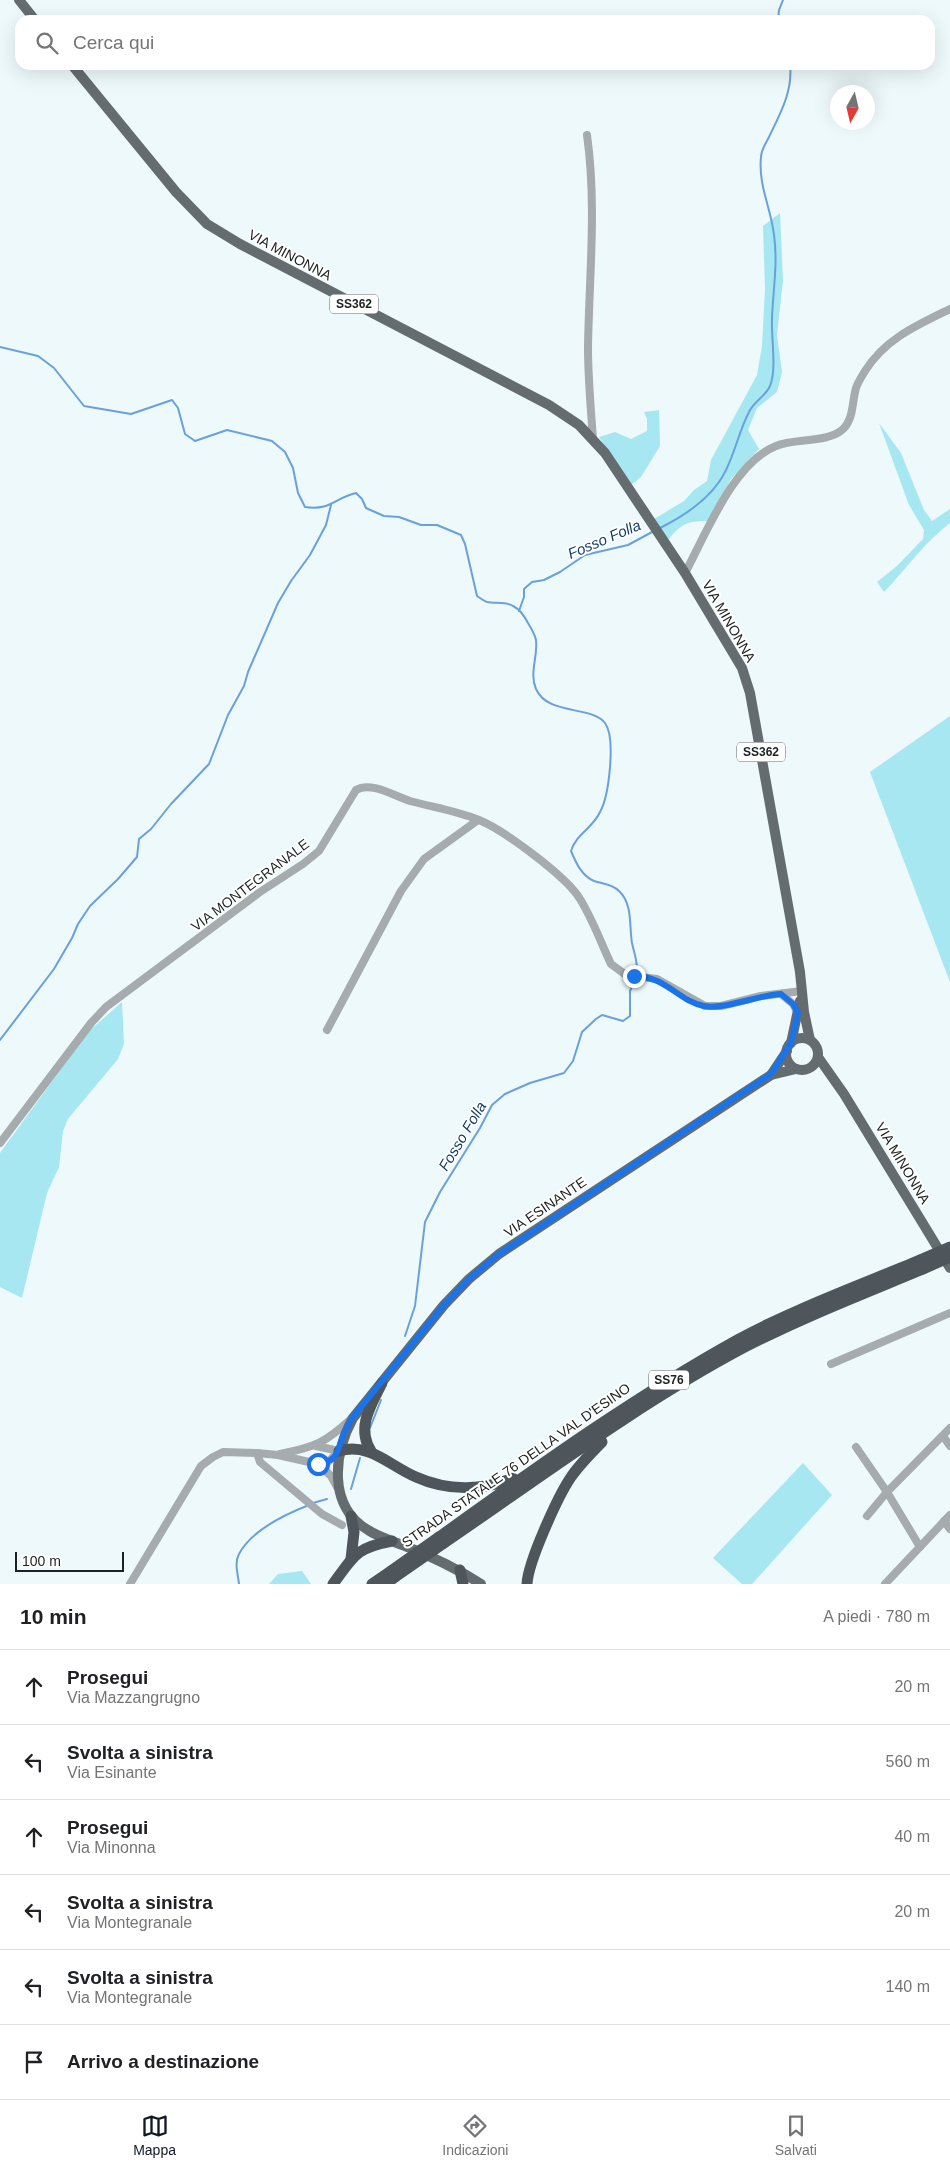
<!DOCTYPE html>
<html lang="it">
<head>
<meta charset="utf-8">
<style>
  body { margin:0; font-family:Helvetica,sans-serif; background:#f2f2f2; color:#202124 }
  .compass { position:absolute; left:830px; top:85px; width:45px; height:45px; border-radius:50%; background:#fff; box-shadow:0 5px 20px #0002; rotate:188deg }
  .scale { position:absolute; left:15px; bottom:12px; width:109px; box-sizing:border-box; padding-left:5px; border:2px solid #1c2121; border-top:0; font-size:14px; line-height:18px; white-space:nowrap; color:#1c2121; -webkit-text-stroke:4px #fff; paint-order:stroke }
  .stop { position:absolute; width:15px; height:15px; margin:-11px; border:4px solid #1a73e8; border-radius:50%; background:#fff }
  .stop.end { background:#1a73e8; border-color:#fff; box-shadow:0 1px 5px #0008 }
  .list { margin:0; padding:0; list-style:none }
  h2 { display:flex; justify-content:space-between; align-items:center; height:65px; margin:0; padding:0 20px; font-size:21px }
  h2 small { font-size:16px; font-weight:400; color:#757577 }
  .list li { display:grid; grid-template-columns:32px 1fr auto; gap:15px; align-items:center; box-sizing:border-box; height:75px; padding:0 20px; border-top:1px solid #e0e0e0 }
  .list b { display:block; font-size:19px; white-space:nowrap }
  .list p { margin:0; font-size:16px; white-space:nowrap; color:#757577 }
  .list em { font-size:16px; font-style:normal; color:#757577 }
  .icon { flex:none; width:28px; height:28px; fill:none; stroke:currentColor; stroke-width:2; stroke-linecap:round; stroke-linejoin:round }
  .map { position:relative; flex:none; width:950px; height:1584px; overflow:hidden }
  .search { position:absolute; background:#fff; box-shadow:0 5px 20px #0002; left:15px; right:15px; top:15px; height:55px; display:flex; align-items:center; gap:12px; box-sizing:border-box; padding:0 18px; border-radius:15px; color:#757577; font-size:19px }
  .sheet { height:515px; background:#fff }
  nav { display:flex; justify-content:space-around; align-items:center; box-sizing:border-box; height:70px; border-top:1px solid #e0e0e0; background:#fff; font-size:14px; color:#757577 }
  nav a { display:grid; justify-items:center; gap:2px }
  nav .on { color:#111827 }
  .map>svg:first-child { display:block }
  .green { fill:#a7e7f1 }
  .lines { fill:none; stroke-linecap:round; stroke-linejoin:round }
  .stream { stroke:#68a1dc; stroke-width:2 }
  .minor { stroke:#a6abad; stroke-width:8 }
  .major { stroke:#656c70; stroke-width:10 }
  .highway { stroke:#4e565b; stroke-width:11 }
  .highway-bridge { stroke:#4e565b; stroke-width:11 }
  .route { stroke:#1a73e8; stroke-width:6 }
  .labels { text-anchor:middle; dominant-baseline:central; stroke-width:4; stroke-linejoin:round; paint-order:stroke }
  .shield { fill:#fff; stroke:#606464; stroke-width:1 }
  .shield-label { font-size:12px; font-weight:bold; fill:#1c2121 }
  .street-label { font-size:14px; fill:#1c2121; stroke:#fff }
  .water-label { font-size:15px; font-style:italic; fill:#153e65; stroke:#fff }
</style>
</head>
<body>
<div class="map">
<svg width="950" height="1584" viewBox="0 0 950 1584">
  <rect width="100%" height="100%" fill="#edf9fb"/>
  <g class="green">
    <path d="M 780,213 L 783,280 L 777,335 L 782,372 L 777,392 L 757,408 L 748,430 L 759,449 L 731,479 L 708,521 C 685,521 682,524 667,541 L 654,519 L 684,501 L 694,490 L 707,481 L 711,460 L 757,375 L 762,346 L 765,289 L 763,226 Z"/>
    <path d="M 659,410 L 660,446 L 641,477 L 631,485 L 599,437 L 615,432 L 631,439 L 647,431 L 647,419 L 644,412 Z"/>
    <path d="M 879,423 L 901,453 L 924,510 L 932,521 L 950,509 L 950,523 C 925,542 906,569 884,592 L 877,582 L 897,566 L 923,539 L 924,530 L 909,505 Z"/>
    <path d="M 950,716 L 950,982 L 870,772 Z"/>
    <path d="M 122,1002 L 124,1044 L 118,1059 L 68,1119 L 63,1131 L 59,1167 L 47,1193 L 22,1298 L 0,1287 L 0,1153 L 88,1032 Z"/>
    <path d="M 803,1463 L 832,1495 L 752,1584 L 742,1584 L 713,1558 Z"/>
    <path d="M 302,1571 L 311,1584 L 269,1584 L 278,1574 Z"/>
  </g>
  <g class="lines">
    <g class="stream">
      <path d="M 778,20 L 779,10 L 783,0"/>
      <path d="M 0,347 L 38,356 L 54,368 L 84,406 L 131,414 L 172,400 L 178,408 L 185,434 L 195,441 L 227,430 L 272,441 L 285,452 L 293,468 L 298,493 L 305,507 C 331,511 334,498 356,493 L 362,499 L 366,508 L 384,516 L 399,517 L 421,525 L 437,525 L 461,535 L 465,544 L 477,596 C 480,598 484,601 487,602 C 495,604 506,601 513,606 C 519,609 525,617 528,623 C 531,628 535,635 536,640 C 538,657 529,673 536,689 C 548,716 591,705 605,723 C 616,738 609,796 600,812 C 593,828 576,834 571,851 C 576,863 582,876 594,881 C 603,884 612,884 619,891 C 633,904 629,926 632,943 C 634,953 638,962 637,973"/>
      <path d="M 660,528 C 686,515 712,498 725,472 C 735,453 739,431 749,412 C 754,401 765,397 770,386 C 777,369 771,338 772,318 C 773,291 778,263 774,235 C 771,208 758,185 761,157 C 761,150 766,143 769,137 C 780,114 793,91 790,65"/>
      <path d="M 519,611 L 524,597 L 524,589 L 532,582 L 544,580 L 560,572 L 585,555 L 628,545 L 654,531"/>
      <path d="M 0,1040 L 54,969 L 72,938 L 78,924 L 90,906 L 118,879 L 137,857 L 139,839 L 151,829 L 171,804 L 209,764 L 228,715 L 244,686 L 248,672 L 278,603 L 291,581 L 310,555 L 326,525 L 331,505"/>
      <path d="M 405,1336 L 415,1306 L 425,1222 L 440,1192 L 480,1128 L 492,1105 L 505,1094 L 530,1083 L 564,1073 L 573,1061 L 582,1032 L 596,1019 L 602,1015 L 623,1021 L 630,1016 L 630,991 L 635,980"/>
      <path d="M 370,1428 L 381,1400"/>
      <path d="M 351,1489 L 360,1458"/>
      <path d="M 313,1503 L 327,1499"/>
      <path d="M 239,1584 C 238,1574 234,1563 239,1554 C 251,1531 286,1514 309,1505"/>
    </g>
    <g class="minor">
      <path d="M 587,135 C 597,206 589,277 588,348 C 588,379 591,409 593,440"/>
      <path d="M 685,573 C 706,534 734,462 776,446 C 794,438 827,443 842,430 C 854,420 852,401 856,388 C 858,382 862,376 865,371 C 885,339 917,325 950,309"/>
      <path d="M 781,994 L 793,1004 L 798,1013"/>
      <path d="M 327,1030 L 401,891 L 424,859 L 478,820"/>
      <path d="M 0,1143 L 91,1023 L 106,1007 L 260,892 L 303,864 L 319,851 L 356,790 C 371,781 394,796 410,801 C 432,807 457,811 479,820 C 504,830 567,877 580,899 C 593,920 601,943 611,964 L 626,975 L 657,979 L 705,1006 L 721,1006 L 761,996 L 802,991"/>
      <path d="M 831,1364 L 950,1313"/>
      <path d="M 943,1436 L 950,1446"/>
      <path d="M 856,1447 L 887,1492 L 867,1516"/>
      <path d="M 257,1453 L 260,1462 L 322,1514 L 342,1525"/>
      <path d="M 280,1454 C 315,1447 325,1443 351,1419"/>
      <path d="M 318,1464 L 331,1476 L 337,1487"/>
      <path d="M 944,1521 L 950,1529"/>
      <path d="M 920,1547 L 887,1492 L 950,1428"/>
      <path d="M 130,1584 L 201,1466 L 213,1457 L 223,1452 L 257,1453 L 278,1455 L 318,1464 L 328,1462 L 339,1451 L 316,1446"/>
      <path d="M 885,1584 L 950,1515"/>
    </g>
    <g class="major">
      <path d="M 19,0 L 35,20"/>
      <path d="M 72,65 L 176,192 L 207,224 L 240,244 L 549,405 L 579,425 L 605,453 L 685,573 L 742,668 L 750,693 L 800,972 L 804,1012 L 810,1040"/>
      <circle cx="802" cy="1054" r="16"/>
      <path d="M 791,1043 L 800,1001"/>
      <path d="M 818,1057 L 844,1094 L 950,1268"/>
      <path d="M 771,1075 L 787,1051"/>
      <path d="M 481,1584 C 459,1570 435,1558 410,1548 C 396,1542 380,1538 368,1530 C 327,1506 334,1453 353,1418 L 444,1305 L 469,1279 L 499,1254 L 771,1075 L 796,1069"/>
    </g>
    <g class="highway">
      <path d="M 339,1451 C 369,1442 390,1466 416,1477 C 447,1491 483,1491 513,1478"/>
      <path d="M 371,1451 C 356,1428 371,1405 382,1383"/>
      <path d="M 439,1537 C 537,1467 634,1397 739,1339 C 797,1308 860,1285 920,1260"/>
      <path d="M 444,1543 C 542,1476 638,1404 743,1348 C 801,1318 863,1294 923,1269"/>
      <path d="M 351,1559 L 354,1532 L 351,1516"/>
      <path d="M 460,1570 L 463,1584"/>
      <path d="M 333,1584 C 354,1556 355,1548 392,1541"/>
      <path d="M 372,1584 L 391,1571"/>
      <path d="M 386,1584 L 395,1577"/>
      <path d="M 527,1584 C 528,1562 558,1496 571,1477 C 580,1464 591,1453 602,1442"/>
    </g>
    <g class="highway-bridge">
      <path d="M 920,1260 L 950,1247"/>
      <path d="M 923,1269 L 950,1257"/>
      <path d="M 391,1571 L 439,1537"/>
      <path d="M 395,1577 L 444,1543"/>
    </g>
  </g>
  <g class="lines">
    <path class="route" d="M 318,1464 C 337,1461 337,1453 343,1436 C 345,1430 349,1424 352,1418 L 444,1305 L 469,1279 L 499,1254 L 771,1074 L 791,1043 L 798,1013 L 793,1004 L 781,994 C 758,995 724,1010 704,1006 C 678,1001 666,976 634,976"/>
  </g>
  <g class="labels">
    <g class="shield">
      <rect x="330" y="294.5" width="48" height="19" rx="4"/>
      <rect x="737" y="742.5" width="48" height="19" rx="4"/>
      <rect x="649" y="1370.5" width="40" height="19" rx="4"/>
    </g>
    <g class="shield-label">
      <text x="354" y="304">SS362</text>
      <text x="761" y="752">SS362</text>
      <text x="669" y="1380">SS76</text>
    </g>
    <g class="street-label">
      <text transform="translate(290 255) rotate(28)">VIA MINONNA</text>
      <text transform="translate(729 621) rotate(60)">VIA MINONNA</text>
      <text transform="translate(250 885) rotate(-37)">VIA MONTEGRANALE</text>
      <text transform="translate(903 1163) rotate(59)">VIA MINONNA</text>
      <text transform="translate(545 1207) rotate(-34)">VIA ESINANTE</text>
      <text transform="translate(516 1465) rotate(-35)">STRADA STATALE 76 DELLA VAL D'ESINO</text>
    </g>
    <g class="water-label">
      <text transform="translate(604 539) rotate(-23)">Fosso Folla</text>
      <text transform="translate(462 1136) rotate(-59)">Fosso Folla</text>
    </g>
  </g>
</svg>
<svg class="compass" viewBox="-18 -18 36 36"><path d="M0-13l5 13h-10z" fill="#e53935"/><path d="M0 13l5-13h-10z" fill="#757577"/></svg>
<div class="scale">100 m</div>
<div class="stop" style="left:318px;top:1464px"></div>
<div class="stop end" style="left:634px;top:976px"></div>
<div class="search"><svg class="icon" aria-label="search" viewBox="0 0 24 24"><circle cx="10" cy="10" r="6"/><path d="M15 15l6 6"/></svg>Cerca qui</div>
</div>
<section class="sheet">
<h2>10 min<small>A piedi · 780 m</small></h2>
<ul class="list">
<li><svg class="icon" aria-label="ahead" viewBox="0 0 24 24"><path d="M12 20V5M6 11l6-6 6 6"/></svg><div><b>Prosegui</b><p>Via Mazzangrugno</p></div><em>20 m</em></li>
<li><svg class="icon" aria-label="left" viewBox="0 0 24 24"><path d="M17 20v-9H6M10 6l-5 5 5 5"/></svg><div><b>Svolta a sinistra</b><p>Via Esinante</p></div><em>560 m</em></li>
<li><svg class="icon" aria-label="ahead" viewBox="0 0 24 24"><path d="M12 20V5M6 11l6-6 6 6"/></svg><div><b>Prosegui</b><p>Via Minonna</p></div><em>40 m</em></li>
<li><svg class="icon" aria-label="left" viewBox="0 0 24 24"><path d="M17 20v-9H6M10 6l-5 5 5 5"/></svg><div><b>Svolta a sinistra</b><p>Via Montegranale</p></div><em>20 m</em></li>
<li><svg class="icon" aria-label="left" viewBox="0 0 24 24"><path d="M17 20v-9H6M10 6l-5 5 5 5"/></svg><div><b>Svolta a sinistra</b><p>Via Montegranale</p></div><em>140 m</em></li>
<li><svg class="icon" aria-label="arrive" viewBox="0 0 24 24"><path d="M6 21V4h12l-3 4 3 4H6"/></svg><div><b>Arrivo a destinazione</b></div></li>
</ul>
</section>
<nav>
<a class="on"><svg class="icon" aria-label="map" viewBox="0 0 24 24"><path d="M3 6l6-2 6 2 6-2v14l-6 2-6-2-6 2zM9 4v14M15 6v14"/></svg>Mappa</a>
<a><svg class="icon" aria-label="directions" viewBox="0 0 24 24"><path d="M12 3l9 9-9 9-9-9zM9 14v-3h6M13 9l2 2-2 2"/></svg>Indicazioni</a>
<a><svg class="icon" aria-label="saved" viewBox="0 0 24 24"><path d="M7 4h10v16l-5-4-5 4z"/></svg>Salvati</a>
</nav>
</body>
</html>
